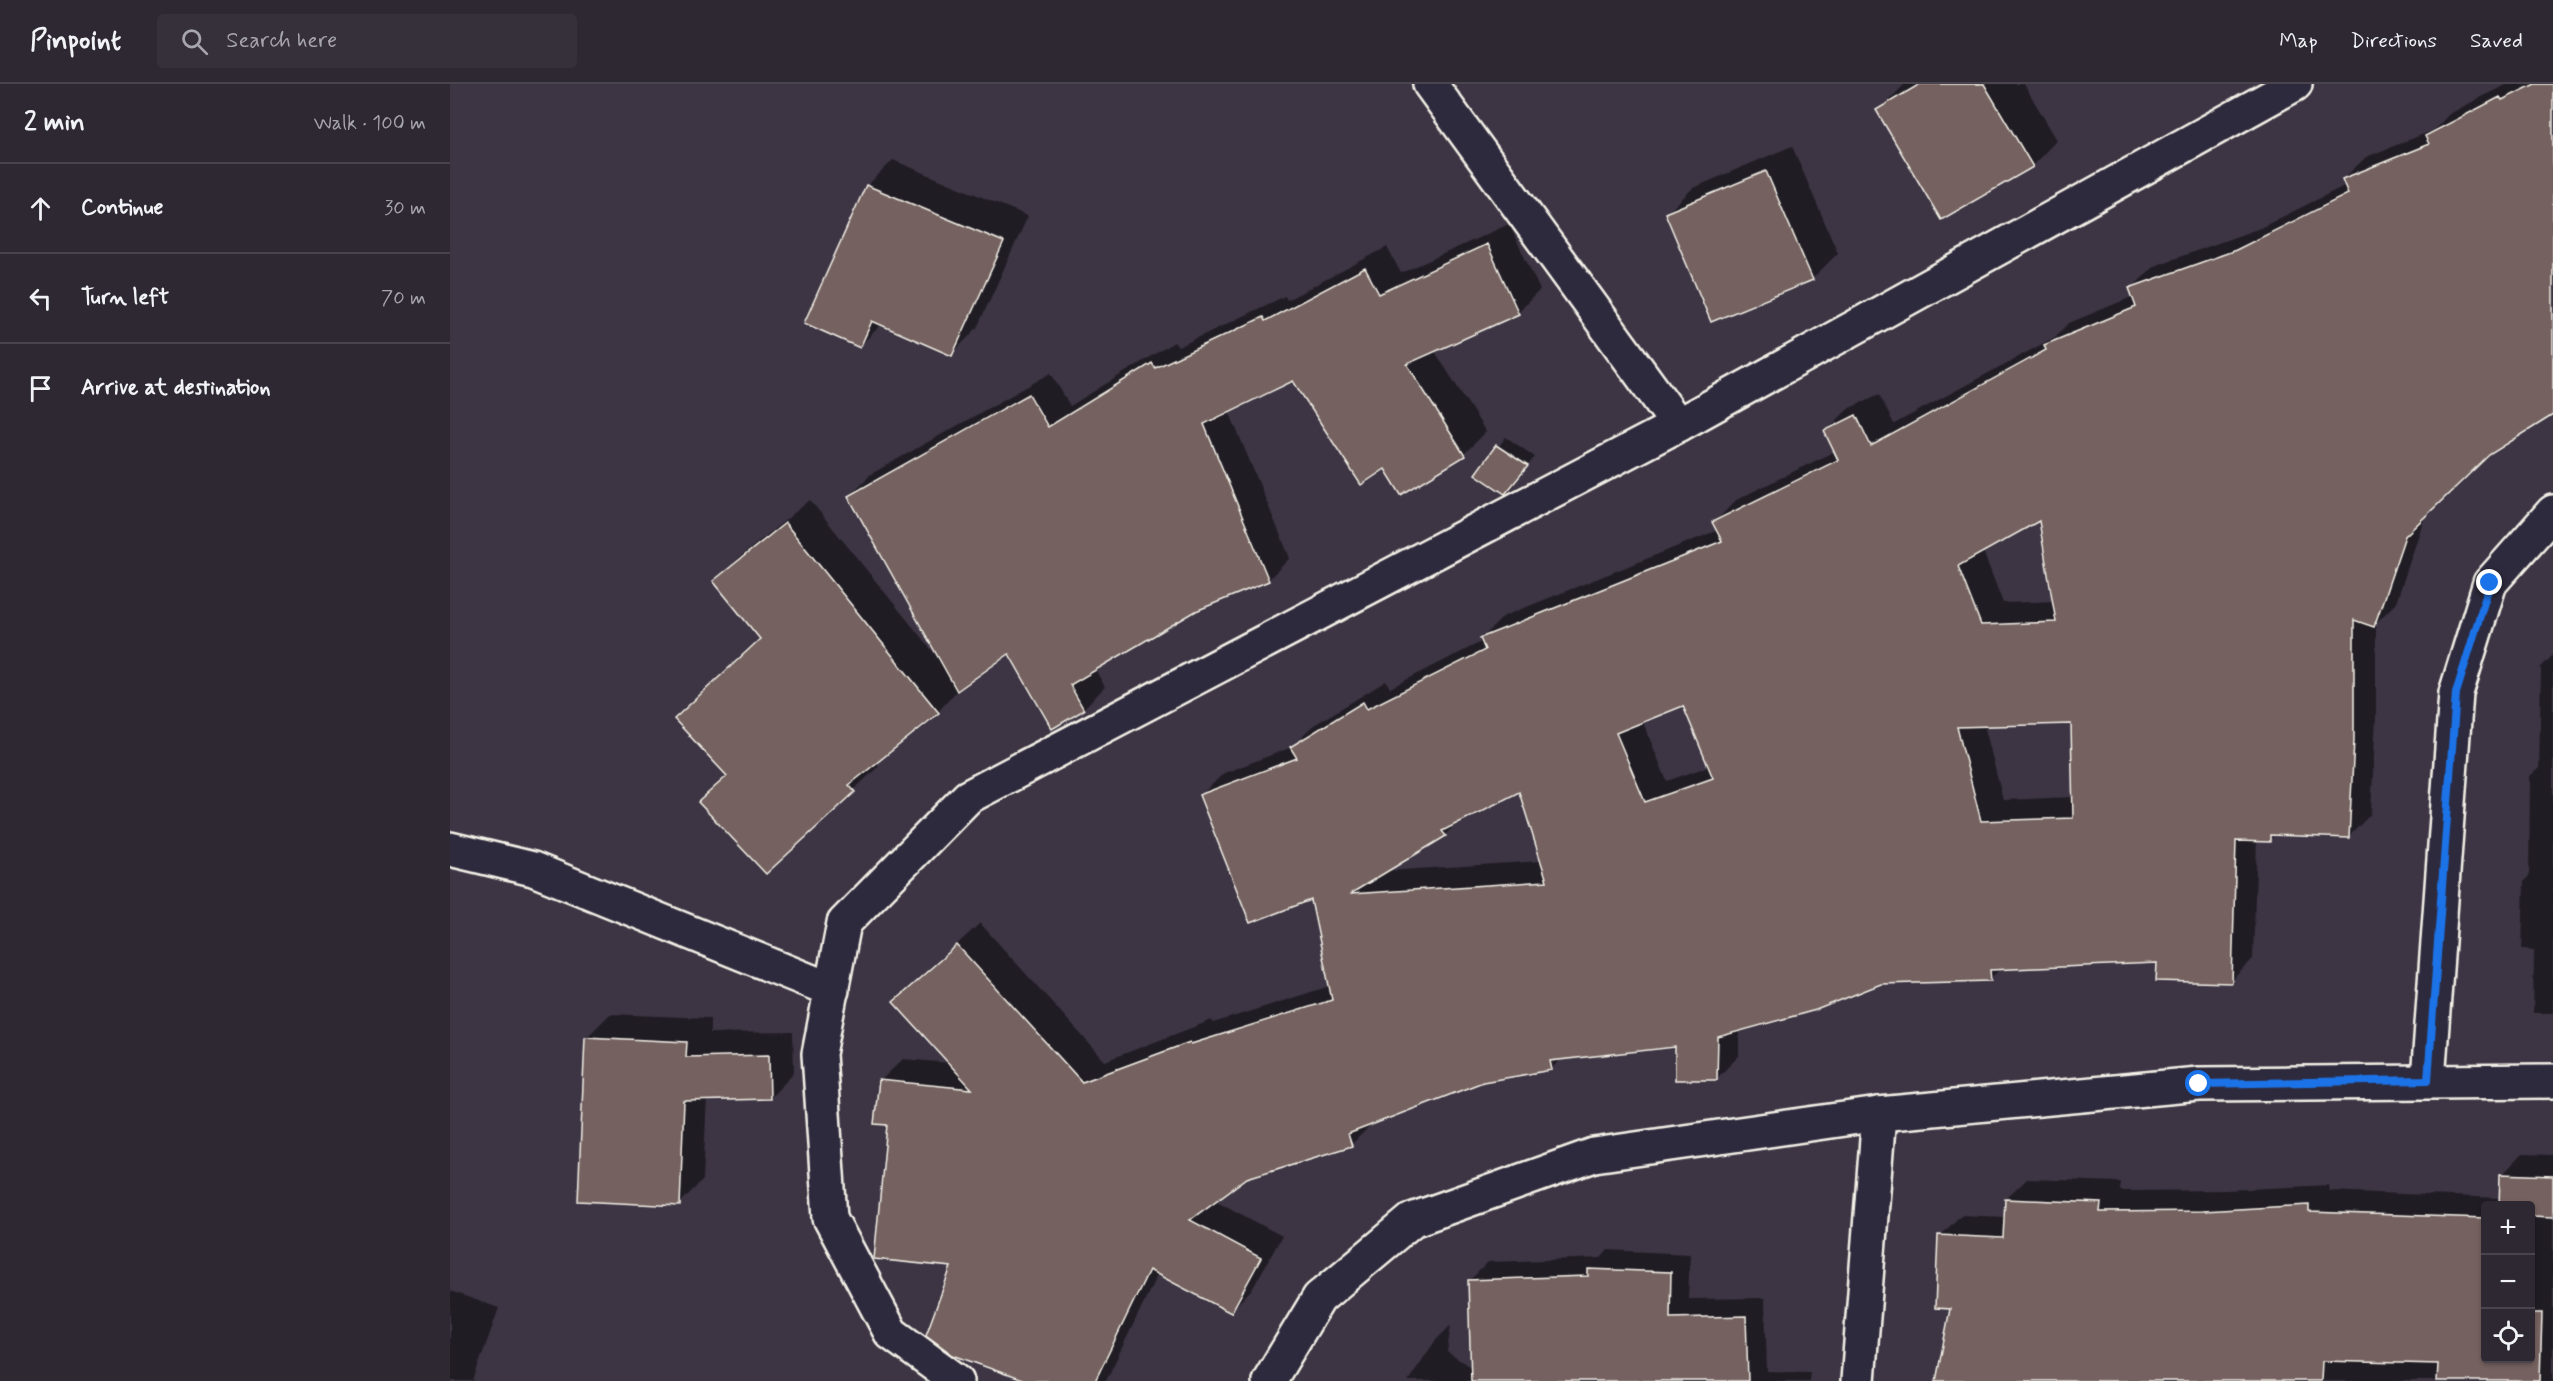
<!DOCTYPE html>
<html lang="en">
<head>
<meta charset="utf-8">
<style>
  body { margin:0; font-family:Mynerve,sans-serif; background:#36303b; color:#f1f3f6 }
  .controls { position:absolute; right:18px; bottom:18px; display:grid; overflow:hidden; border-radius:6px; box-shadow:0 2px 4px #0004 }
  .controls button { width:54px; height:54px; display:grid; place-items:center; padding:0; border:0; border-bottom:2px solid #49444e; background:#2e2833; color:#f1f3f6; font:30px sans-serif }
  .stop { position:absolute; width:18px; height:18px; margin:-14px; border:4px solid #1a73e8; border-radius:50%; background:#fff }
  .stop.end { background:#1a73e8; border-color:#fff; box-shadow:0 2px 6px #0008 }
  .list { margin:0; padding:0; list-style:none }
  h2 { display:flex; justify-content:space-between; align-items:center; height:78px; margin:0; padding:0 24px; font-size:26px }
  h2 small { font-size:20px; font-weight:400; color:#a7a6ac }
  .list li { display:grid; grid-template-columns:39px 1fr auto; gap:18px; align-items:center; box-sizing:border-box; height:90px; padding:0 24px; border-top:2px solid #49444e }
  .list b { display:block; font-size:22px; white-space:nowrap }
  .list em { font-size:20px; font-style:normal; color:#a7a6ac }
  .icon { flex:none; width:33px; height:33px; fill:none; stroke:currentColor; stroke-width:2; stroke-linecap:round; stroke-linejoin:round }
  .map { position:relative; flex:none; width:2103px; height:1297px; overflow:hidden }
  header { display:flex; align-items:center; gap:36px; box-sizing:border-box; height:84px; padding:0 30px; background:#2e2833; border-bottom:2px solid #49444e }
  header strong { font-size:28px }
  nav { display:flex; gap:33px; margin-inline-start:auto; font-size:21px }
  .search { width:420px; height:54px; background:#36303b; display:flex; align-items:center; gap:15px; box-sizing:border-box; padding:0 21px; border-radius:6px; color:#a7a6ac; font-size:22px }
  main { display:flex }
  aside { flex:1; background:#2e2833 }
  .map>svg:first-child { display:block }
  .shadow { fill:#0007; fill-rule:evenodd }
  .building { fill:#746261; stroke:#f4f1e8; stroke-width:1.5; fill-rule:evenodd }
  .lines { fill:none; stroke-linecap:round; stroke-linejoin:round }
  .minor-casing { stroke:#f4f1e8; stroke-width:38 }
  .minor { stroke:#2f2a3d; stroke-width:33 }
  .route { stroke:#1a73e8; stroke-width:8 }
</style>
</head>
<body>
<header>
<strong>Pinpoint</strong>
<div class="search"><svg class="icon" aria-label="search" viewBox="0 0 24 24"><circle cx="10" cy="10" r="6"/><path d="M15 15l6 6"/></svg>Search here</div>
<nav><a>Map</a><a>Directions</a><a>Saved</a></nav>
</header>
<main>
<aside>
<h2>2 min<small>Walk · 100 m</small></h2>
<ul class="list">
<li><svg class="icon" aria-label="ahead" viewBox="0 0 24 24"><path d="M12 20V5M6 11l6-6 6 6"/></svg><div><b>Continue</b></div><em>30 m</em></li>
<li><svg class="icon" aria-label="left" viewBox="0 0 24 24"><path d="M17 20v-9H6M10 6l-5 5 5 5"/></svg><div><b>Turn left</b></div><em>70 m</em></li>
<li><svg class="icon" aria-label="arrive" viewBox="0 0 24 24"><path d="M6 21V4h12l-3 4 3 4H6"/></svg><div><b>Arrive at destination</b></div></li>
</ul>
</aside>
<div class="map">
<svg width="2103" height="1297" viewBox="0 0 2103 1297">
  <rect width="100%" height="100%" fill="#3d3544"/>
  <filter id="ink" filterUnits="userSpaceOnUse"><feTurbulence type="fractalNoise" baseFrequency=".0167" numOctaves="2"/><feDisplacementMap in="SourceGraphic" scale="12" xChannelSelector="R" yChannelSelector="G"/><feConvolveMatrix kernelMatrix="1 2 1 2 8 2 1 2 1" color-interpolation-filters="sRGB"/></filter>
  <g filter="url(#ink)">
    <g class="shadow">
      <path d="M 1455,0 L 1574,0 L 1607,56 L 1582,82 L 1428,27 Z"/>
      <path d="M 2057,0 L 2103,0 L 2103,327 L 2038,370 L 1976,429 L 1946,519 L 1926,539 L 1926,633 L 1921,730 L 1899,752 L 1826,750 L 1819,756 L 1807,756 L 1803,875 L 1781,897 L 1708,878 L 1551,884 L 1540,895 L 1431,898 L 1289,945 L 1289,972 L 1266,995 L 1227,962 L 1112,974 L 1101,985 L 1033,996 L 923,1039 L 901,1061 L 796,1092 L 765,1116 L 832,1152 L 803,1204 L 781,1227 L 708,1189 L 656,1297 L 580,1297 L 503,1181 L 438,1040 L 430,997 L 453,975 L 501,979 L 445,918 L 530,839 L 655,977 L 762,936 L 763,939 L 880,902 L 862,814 L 751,711 L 774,689 L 842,663 L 864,641 L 936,597 L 940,604 L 1033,557 L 1032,554 L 1054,532 L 1268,446 L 1264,439 L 1286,416 L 1385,367 L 1375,348 L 1398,325 L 1429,310 L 1444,340 L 1605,253 L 1619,239 L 1684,212 L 1681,205 L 1704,182 L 1810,144 L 1896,101 L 1893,95 L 1916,73 L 1984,46 L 1999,30 ZM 1590,435 L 1604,517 L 1553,519 L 1533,467 ZM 1234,620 L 1259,682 L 1217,697 L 1193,638 ZM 1622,638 L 1624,713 L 1553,716 L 1534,640 ZM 1070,706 L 1092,777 L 935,787 L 995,751 L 1010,736 Z"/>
      <path d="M 1342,62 L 1388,169 L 1362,195 L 1217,129 L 1243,104 Z"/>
      <path d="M 443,76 L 578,132 L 527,244 L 502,270 L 433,239 L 410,262 L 417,102 Z"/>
      <path d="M 1059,140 L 1090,206 L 1068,228 L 984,266 L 1036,348 L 1014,370 L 936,383 L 843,295 L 779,327 L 840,474 L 818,496 L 746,526 L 645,585 L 655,603 L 633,625 L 560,568 L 511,602 L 488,628 L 425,678 L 429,682 L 316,788 L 278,691 L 311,554 L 265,497 L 290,473 L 360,416 L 488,574 L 399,412 L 421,390 L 601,289 L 620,322 L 724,258 L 728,263 L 835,212 L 837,216 L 937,163 L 951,189 Z"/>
      <path d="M 1056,353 L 1085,373 L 1055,409 L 1027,390 Z"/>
      <path d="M 2103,571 L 2103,929 L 2083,929 L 2084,866 L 2072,865 L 2074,797 L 2079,792 L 2080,692 L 2089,684 L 2091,583 Z"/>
      <path d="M 160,930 L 260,934 L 260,949 L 343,948 L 344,989 L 320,1014 L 257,1015 L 253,1096 L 229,1120 L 136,954 Z"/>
      <path d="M 2072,1070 L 2103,1071 L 2103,1297 L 1487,1297 L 1502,1223 L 1490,1152 L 1511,1131 L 1555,1133 L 1556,1115 L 1577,1095 L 1671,1098 L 1670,1107 L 1775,1106 L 1879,1101 L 1880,1107 L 2051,1114 L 2052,1091 ZM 2036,1122 L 2080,1122 L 2080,1274 L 2036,1274 Z"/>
      <path d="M 1158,1166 L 1240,1170 L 1238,1215 L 1315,1214 L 1317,1287 L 1360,1288 L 1359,1297 L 958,1297 L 985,1257 L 1001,1241 L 997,1268 L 1022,1284 L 1019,1197 L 1038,1178 L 1151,1174 Z"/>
      <path d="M 0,1207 L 49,1224 L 23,1297 L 0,1297 Z"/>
    </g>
    <g class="building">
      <path d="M 1470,0 L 1534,0 L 1583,83 L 1491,136 L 1426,26 Z"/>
      <path d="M 2085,0 L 2103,0 L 2103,331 L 2039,371 L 1955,452 L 1924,543 L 1904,536 L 1904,656 L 1899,754 L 1820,751 L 1820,758 L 1786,757 L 1782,899 L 1706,897 L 1707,879 L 1540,886 L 1541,897 L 1431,900 L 1366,926 L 1268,953 L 1267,996 L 1225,996 L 1225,963 L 1100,977 L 1102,986 L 1033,998 L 898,1050 L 902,1062 L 797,1094 L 740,1136 L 811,1174 L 781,1229 L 699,1186 L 645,1297 L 575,1297 L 503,1271 L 476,1251 L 501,1183 L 424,1175 L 437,1041 L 424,1040 L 429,996 L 522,1005 L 443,918 L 507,861 L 632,998 L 740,958 L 741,960 L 882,916 L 861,816 L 800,839 L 749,711 L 847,674 L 840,663 L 913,618 L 917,625 L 1035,566 L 1030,554 L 1272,457 L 1262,438 L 1388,376 L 1374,347 L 1406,331 L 1421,362 L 1596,266 L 1594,261 L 1686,223 L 1679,204 L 1786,166 L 1898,110 L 1892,95 L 1979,60 L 1975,52 L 2050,13 L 2052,16 ZM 1589,437 L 1606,538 L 1531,541 L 1508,482 ZM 1233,622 L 1263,694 L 1195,718 L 1166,649 ZM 1621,640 L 1623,734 L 1531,737 L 1507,643 ZM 1069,708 L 1097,797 L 900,810 L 996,752 L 992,747 Z"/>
      <path d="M 1316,87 L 1363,196 L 1261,238 L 1215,129 Z"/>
      <path d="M 416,101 L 554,158 L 502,272 L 422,237 L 410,264 L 354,239 Z"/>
      <path d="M 1037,160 L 1069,230 L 957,280 L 1015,372 L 951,411 L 935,385 L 911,401 L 843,297 L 754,340 L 819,497 L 746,527 L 620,601 L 634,626 L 602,645 L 559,570 L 507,607 L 398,412 L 579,310 L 598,343 L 702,279 L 705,284 L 813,233 L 815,237 L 915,184 L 929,210 Z"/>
      <path d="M 1046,361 L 1078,382 L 1055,410 L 1025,390 Z"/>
      <path d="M 335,439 L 489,629 L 399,701 L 405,708 L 316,790 L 248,718 L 277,692 L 224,635 L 310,555 L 263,497 Z"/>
      <path d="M 135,953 L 237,958 L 236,973 L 319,971 L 320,1015 L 234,1017 L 230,1122 L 128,1117 Z"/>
      <path d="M 2050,1090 L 2103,1092 L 2103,1133 L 2080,1132 L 2080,1122 L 2049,1122 Z"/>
      <path d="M 1555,1115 L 1651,1119 L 1650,1128 L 1753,1127 L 1859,1121 L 1859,1128 L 2036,1134 L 2036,1275 L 2080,1275 L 2080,1229 L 2092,1229 L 2090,1297 L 1987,1297 L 1988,1280 L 1872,1277 L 1871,1297 L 1486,1297 L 1500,1225 L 1485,1224 L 1488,1151 L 1553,1154 Z"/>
      <path d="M 1138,1185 L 1221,1188 L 1220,1234 L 1296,1232 L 1298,1297 L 1021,1297 L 1018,1196 L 1138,1192 Z"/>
    </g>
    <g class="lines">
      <g class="minor-casing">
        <g id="minor">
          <path d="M 980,0 L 1228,341"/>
          <path d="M 0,765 L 83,785 L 382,906"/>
          <path d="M 1978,996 L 2006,609 L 2040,499 L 2103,428"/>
          <path d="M 507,1297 L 441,1249 L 380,1134 L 369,970 L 394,839 L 518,713 L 1228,341 L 1845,0"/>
          <path d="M 819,1297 L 869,1214 L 962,1136 L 1144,1071 L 1429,1030 L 1749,1000 L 2103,997"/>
          <path d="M 1408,1297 L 1429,1030"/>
        </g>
      </g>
      <use href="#minor" class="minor"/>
    </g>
  </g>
  <g class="lines" filter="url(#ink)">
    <path class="route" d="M 1749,1000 L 1978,996 L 2006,609 L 2040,499"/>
  </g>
</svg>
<div class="controls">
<button>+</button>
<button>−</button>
<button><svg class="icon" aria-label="locate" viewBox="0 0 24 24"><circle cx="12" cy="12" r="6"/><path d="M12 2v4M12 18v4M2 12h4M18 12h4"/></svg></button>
</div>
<div class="stop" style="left:1749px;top:1000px"></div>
<div class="stop end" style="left:2040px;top:499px"></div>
</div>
</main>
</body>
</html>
